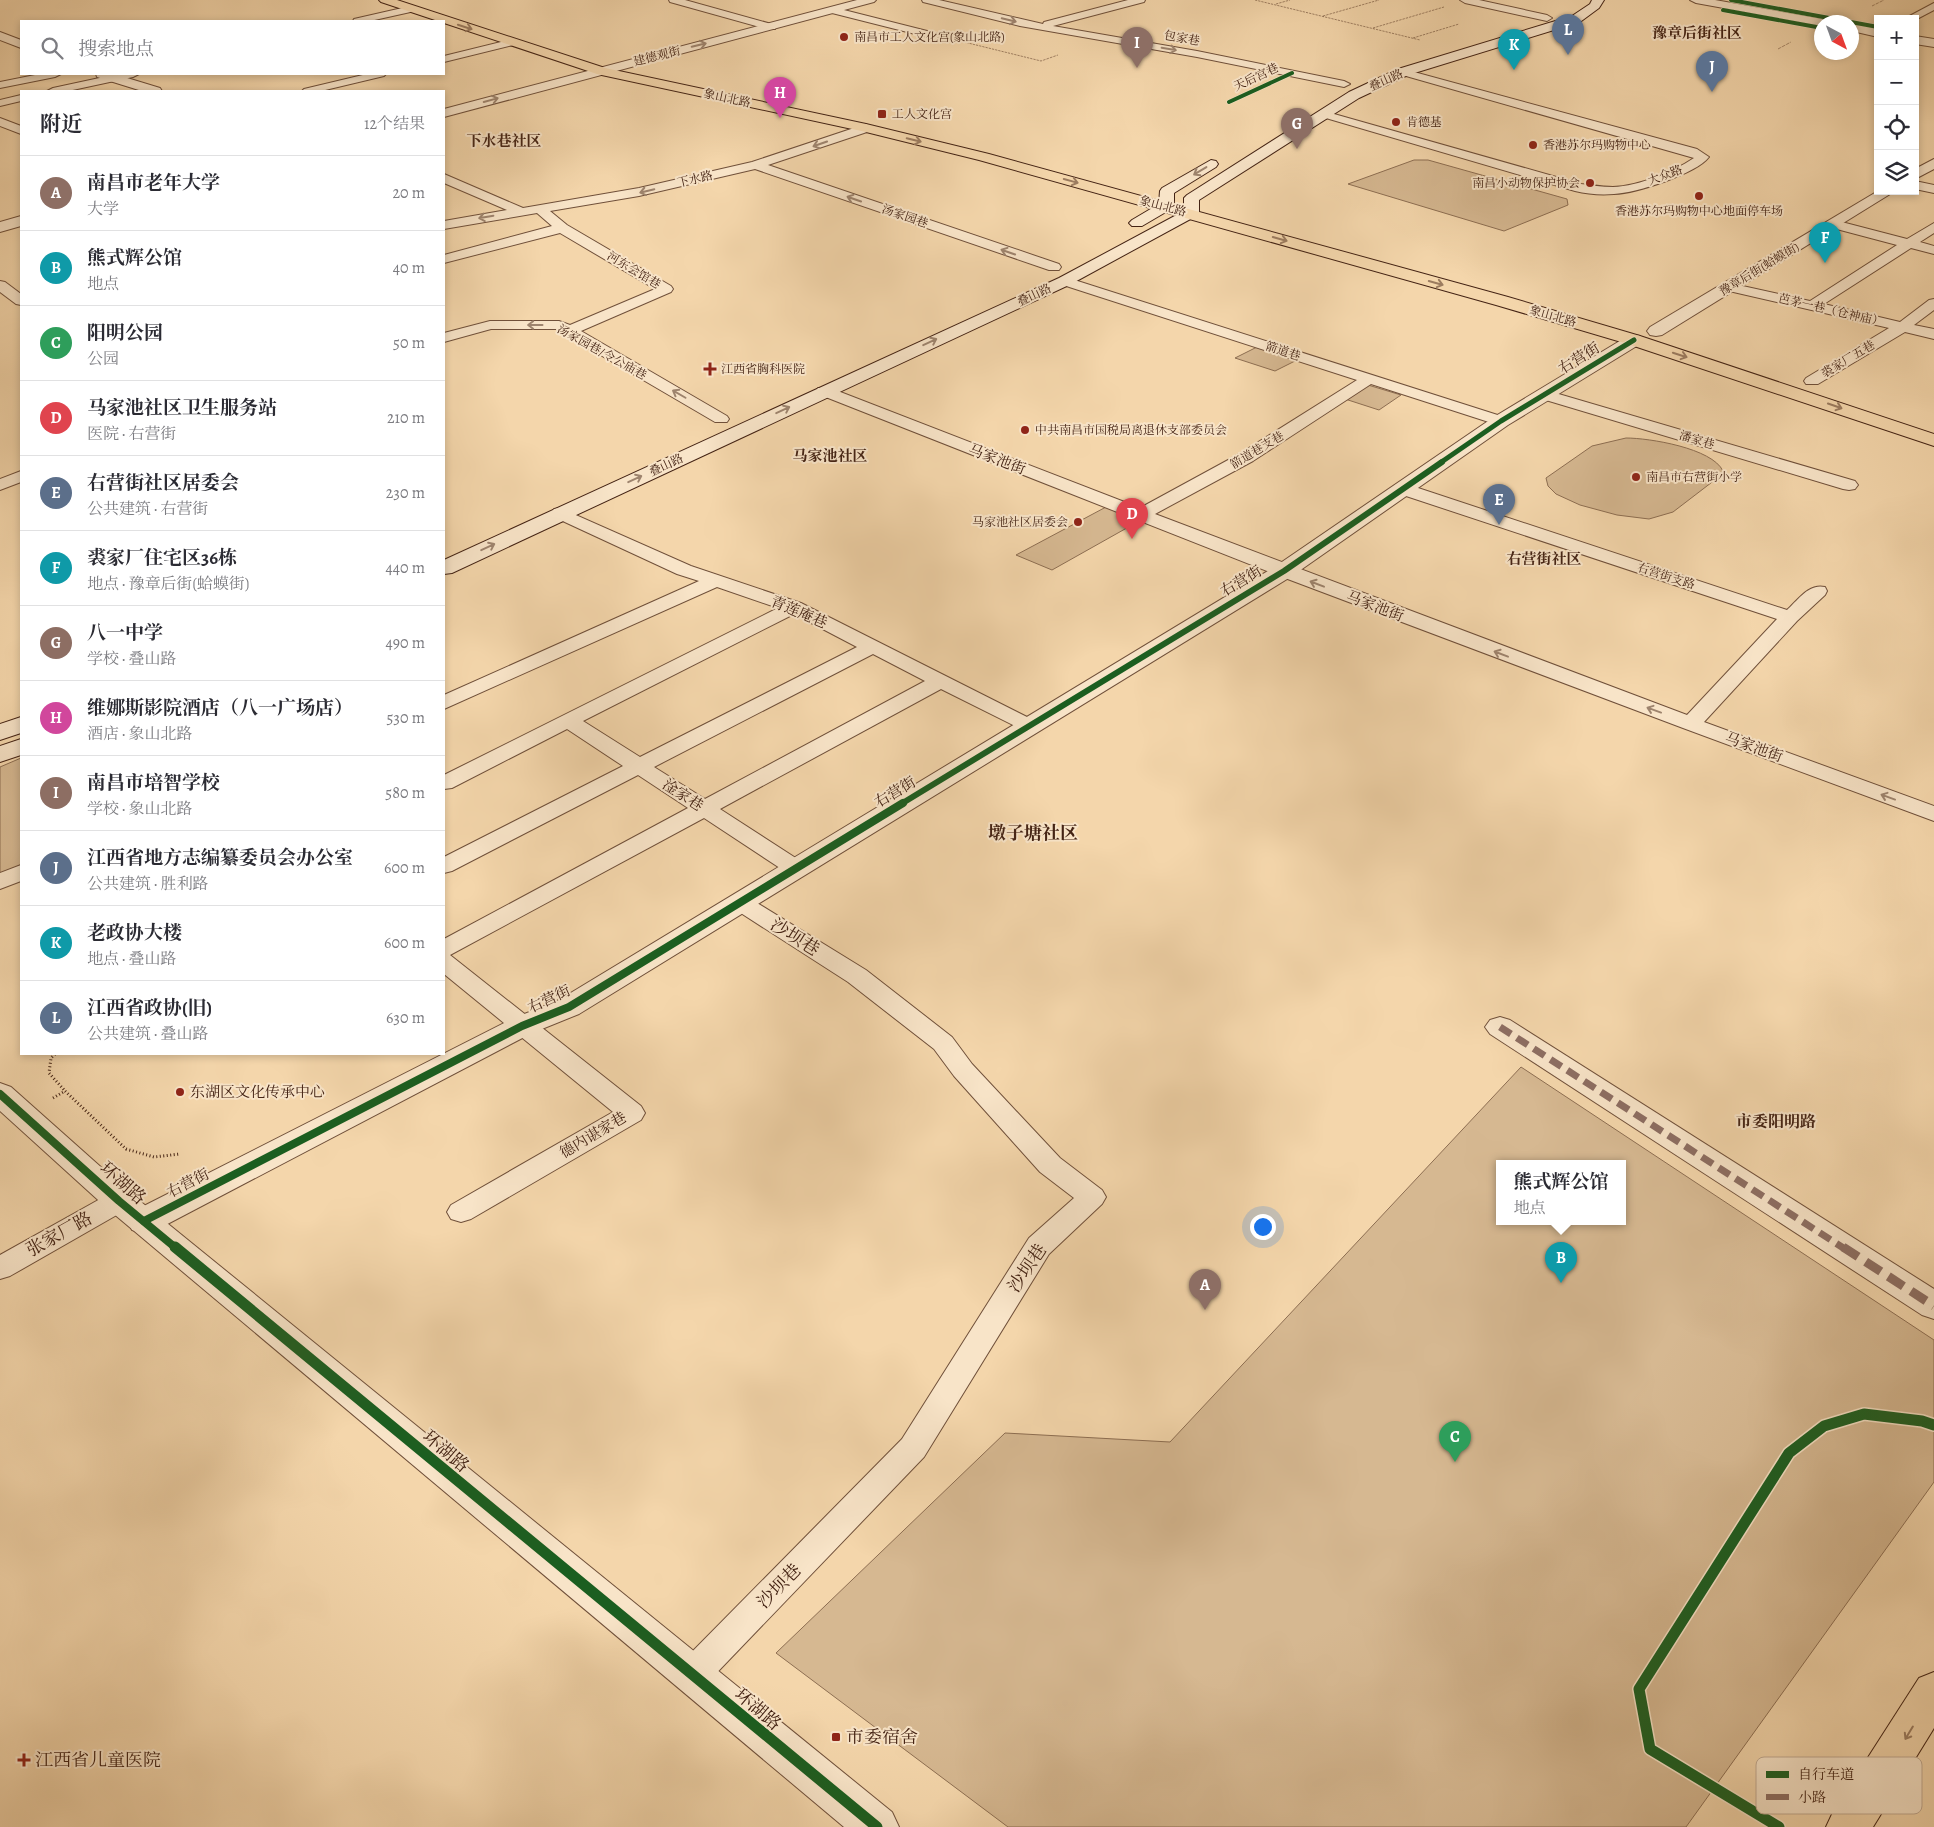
<!DOCTYPE html>
<html lang="zh">
<head>
<meta charset="utf-8">
<style>
  body { margin:0; font-family:Alegreya,"Noto Serif SC",serif; background:#f2f2f3; color:#2b2b33 }
  .controls { position:absolute; right:15px; top:15px; display:grid; overflow:hidden; border-radius:0px; box-shadow:0 2px 8px #0003 }
  .controls button { width:45px; height:45px; display:grid; place-items:center; padding:0; border:0; border-bottom:1px solid #e1e1e2; background:#fff; color:#2b2b33; font:25px sans-serif }
  .compass { position:absolute; left:1814px; top:15px; width:45px; height:45px; border-radius:50%; background:#fff; box-shadow:0 2px 8px #0003; rotate:139deg }
  .you { position:absolute; left:1262px; top:1226px; width:18px; height:18px; margin:-12px; border:4px solid #fff; border-radius:50%; background:#1a73e8; box-shadow:0 0 0 8px #1a73e833 }
  .badge { display:grid; place-items:center; width:32px; height:32px; border-radius:50%; background:#1a73e8; color:#fff; font-size:16px; font-weight:700 }
  .pin { position:absolute; translate:-50% -41px; filter:drop-shadow(0 1px 2px #0008) }
  .pin::after { content:''; position:absolute; top:26px; width:18px; height:15px; background:inherit; clip-path:polygon(0 0,100% 0,50% 100%) }
  .popup { position:absolute; left:1496px; top:1160px; width:130px; height:65px; box-sizing:border-box; display:grid; place-content:center; border-radius:0px; background:#fff; filter:drop-shadow(0 1px 4px #0005); font-size:16px; white-space:nowrap; color:#7c7c81 }
  .popup b { font-size:19px; color:#2b2b33 }
  .popup::after { content:''; position:absolute; left:50%; top:100%; margin-left:-10px; border:10px solid transparent; border-top-color:#fff }
  .list { margin:0; padding:0; list-style:none }
  h2 { display:flex; justify-content:space-between; align-items:center; height:65px; margin:0; padding:0 20px; font-size:21px }
  h2 small { font-size:16px; font-weight:400; color:#7c7c81 }
  .list li { display:grid; grid-template-columns:32px 1fr auto; gap:15px; align-items:center; box-sizing:border-box; height:75px; padding:0 20px; border-top:1px solid #e1e1e2 }
  .list b { display:block; font-size:19px; white-space:nowrap }
  .list p { margin:0; font-size:16px; white-space:nowrap; color:#7c7c81 }
  .list em { font-size:16px; font-style:normal; color:#7c7c81 }
  .icon { flex:none; width:28px; height:28px; fill:none; stroke:currentColor; stroke-width:2; stroke-linecap:round; stroke-linejoin:round }
  .map { position:relative; flex:none; width:1934px; height:1827px; overflow:hidden }
  .search { position:absolute; background:#fff; box-shadow:0 2px 8px #0003; left:20px; top:20px; width:425px; height:55px; display:flex; align-items:center; gap:12px; box-sizing:border-box; padding:0 18px; border-radius:0px; color:#7c7c81; font-size:19px }
  .panel { position:absolute; background:#fff; box-shadow:0 2px 8px #0003; left:20px; top:90px; width:425px; height:965px; border-radius:0px }
  .map>svg:first-child { display:block }
  .green { fill:#d6b891; stroke:#8d6e52; fill-rule:evenodd }
  .lines { fill:none; stroke-linecap:round; stroke-linejoin:round }
  .service-casing { stroke:#70503a; stroke-width:2 }
  .minor-casing { stroke:#70503a; stroke-width:2 }
  .tertiary-casing { stroke:#70503a; stroke-width:2 }
  .secondary-casing { stroke:#442314; stroke-width:2 }
  .primary-casing { stroke:#442314; stroke-width:2 }
  .path-far1 { stroke:#442314; stroke-width:1; stroke-dasharray:0.5 1; stroke-linecap:butt }
  .path { stroke:#442314; stroke-width:3; stroke-dasharray:1 2.5; stroke-linecap:butt }
  .service { fill:#f8e4c8; fill-rule:evenodd }
  .minor { fill:#f8e4c8; fill-rule:evenodd }
  .tertiary { fill:#f8e4c8; fill-rule:evenodd }
  .secondary { fill:#f8e4c8; fill-rule:evenodd }
  .primary { fill:#f4d6ab; fill-rule:evenodd }
  .quiet-far1 { stroke:#8d6e63; stroke-width:7; stroke-dasharray:13 7; stroke-linecap:butt }
  .quiet { stroke:#8d6e63; stroke-width:9; stroke-dasharray:18 9; stroke-linecap:butt }
  .cycleway-far4-casing { stroke:#f8e4c8; stroke-width:5 }
  .cycleway-far3-casing { stroke:#f8e4c8; stroke-width:7 }
  .cycleway-far2-casing { stroke:#f8e4c8; stroke-width:9 }
  .cycleway-far1-casing { stroke:#f8e4c8; stroke-width:11 }
  .cycleway-casing { stroke:#f8e4c8; stroke-width:14 }
  .cycleway-far4 { stroke:#1b5e20; stroke-width:4 }
  .cycleway-far3 { stroke:#1b5e20; stroke-width:5 }
  .cycleway-far2 { stroke:#1b5e20; stroke-width:6 }
  .cycleway-far1 { stroke:#1b5e20; stroke-width:8 }
  .cycleway { stroke:#1b5e20; stroke-width:11 }
  .oneway { stroke:#9e846e }
  .oneway2 { stroke:#9c7c60 }
  .poi-dot { fill:#8f2418; stroke:#f8e4c8; stroke-width:2 }
  .labels { text-anchor:middle; dominant-baseline:central; stroke-width:4; stroke-linejoin:round; paint-order:stroke }
  .far-poi-label { font-size:12px; fill:#442314; stroke:#f8e4c8; text-anchor:start }
  .far-street-label { font-size:12px; fill:#442314; stroke:#f8e4c8 }
  .far-quarter-label { font-size:15px; font-weight:bold; fill:#442314; stroke:#f8e4c8 }
  .street-label { font-size:15px; fill:#442314; stroke:#f8e4c8 }
  .poi-label { font-size:15px; fill:#442314; stroke:#f8e4c8; text-anchor:start }
  .neighbourhood-label { font-size:16px; font-weight:bold; fill:#442314; stroke:#f8e4c8 }
  .quarter-label { font-size:18px; font-weight:bold; fill:#442314; stroke:#f8e4c8 }
  .near-street-label { font-size:18px; fill:#442314; stroke:#f8e4c8 }
  .near-poi-label { font-size:18px; fill:#442314; stroke:#f8e4c8; text-anchor:start }
  .key { fill:#f8e4c8; stroke:#c2aa92; stroke-width:1 }
  .key-label { font-size:14px; fill:#442314 }
</style>
</head>
<body>
<div class="map">
<svg width="1934" height="1827" viewBox="0 0 1934 1827">
  <rect width="100%" height="100%" fill="#f4d6ab"/>
  <filter id="stains"><feTurbulence type="fractalNoise" baseFrequency=".004" numOctaves="4"/><feColorMatrix values="0 0 0 0 .2 0 0 0 0 .09 0 0 0 0 .02 0 0 0 .5 -.17"/></filter>
  <radialGradient id="worn" r=".72"><stop offset=".6" stop-color="#630" stop-opacity="0"/><stop offset="1" stop-color="#630" stop-opacity=".3"/></radialGradient>
  <g class="green">
    <path d="M 1414,160 L 1428,160 L 1567,199 L 1568,205 L 1504,231 L 1348,184 Z"/>
    <path d="M 1257,347 L 1297,360 L 1275,371 L 1235,358 Z"/>
    <path d="M 1368,385 L 1401,395 L 1379,410 L 1345,399 Z"/>
    <path d="M 1626,438 C 1649,438 1712,448 1723,471 L 1720,476 L 1673,512 L 1649,519 L 1617,515 L 1580,505 L 1556,494 L 1548,486 L 1546,478 L 1592,446 Z"/>
    <path d="M 1106,507 L 1141,520 L 1052,570 L 1016,555 Z"/>
    <path d="M 21,758 L 21,868 L 0,878 L 0,767 Z"/>
    <path d="M 1521,1067 L 1934,1340 L 1934,1482 L 1686,1827 L 1008,1827 L 776,1653 L 1005,1433 L 1170,1442 ZM 1622,1164 L 1622,1222 L 1500,1222 L 1500,1164 Z"/>
  </g>
  <g class="lines">
    <g class="service-casing">
      <g id="service">
        <path d="M 669,0 L 685,0 L 775,25 L 776,27 L 775,29 L 767,29 L 670,2 Z"/>
        <path d="M 922,0 L 939,0 L 1043,24 L 1044,22 L 1128,0 L 1145,0 L 1144,2 L 1053,26 L 1197,51 L 1344,81 L 1350,84 L 1344,87 L 1197,57 L 1020,26 L 923,2 Z"/>
        <path d="M 1460,0 L 1479,0 L 1547,15 L 1552,18 L 1547,21 L 1465,3 Z"/>
        <path d="M 1934,3 L 1934,10 L 1915,20 L 1904,19 Z"/>
        <path d="M 411,6 L 416,9 L 415,11 L 370,21 L 353,21 L 354,19 Z"/>
        <path d="M 832,7 L 939,34 L 940,36 L 935,39 L 828,12 L 827,10 Z"/>
        <path d="M 513,39 L 517,40 L 518,42 L 517,44 L 444,62 L 444,56 Z"/>
        <path d="M 1403,69 L 1697,149 L 1709,157 C 1696,174 1636,193 1614,194 C 1601,195 1587,194 1575,191 L 1319,116 L 1317,114 L 1319,112 L 1327,112 L 1581,184 C 1591,185 1602,187 1613,187 C 1639,186 1673,172 1694,158 L 1399,74 L 1397,72 Z"/>
        <path d="M 40,74 L 61,74 L 55,77 L 0,88 L 0,82 Z"/>
        <path d="M 118,74 L 139,74 L 133,77 L 68,91 L 47,91 L 53,88 Z"/>
        <path d="M 367,74 L 386,74 L 384,76 L 321,91 L 302,91 L 304,89 Z"/>
        <path d="M 21,95 L 21,101 L 0,106 L 0,100 Z"/>
        <path d="M 0,118 L 21,126 L 21,134 L 0,126 Z"/>
        <path d="M 866,124 L 872,128 L 870,131 L 768,165 L 1059,264 L 1061,267 L 1059,270 L 1049,270 L 755,169 L 639,196 L 550,211 L 567,225 L 671,286 L 673,289 L 671,292 L 581,331 L 727,416 L 729,419 L 727,422 L 715,422 L 556,329 L 491,329 L 444,342 L 444,333 L 490,321 L 559,321 L 570,325 L 655,289 L 560,233 L 444,263 L 444,255 L 552,226 L 537,213 L 444,229 L 444,221 L 507,210 L 444,183 L 444,174 L 523,208 L 639,188 L 752,162 Z"/>
        <path d="M 1915,181 L 1934,185 L 1934,193 L 1915,189 Z"/>
        <path d="M 1834,220 L 1907,239 L 1934,223 L 1934,233 L 1920,242 L 1934,246 L 1934,254 L 1911,248 L 1824,304 L 1900,322 L 1929,300 L 1934,299 L 1934,310 L 1914,325 L 1934,329 L 1934,339 L 1905,332 L 1818,384 L 1806,384 L 1804,381 L 1806,378 L 1889,328 L 1729,291 L 1724,290 L 1722,287 L 1724,284 L 1729,283 L 1810,301 L 1897,245 L 1829,227 L 1827,224 Z"/>
        <path d="M 1065,277 L 1507,418 L 1509,421 L 1507,424 L 1495,424 L 1371,384 L 1253,461 L 1155,514 L 1687,715 L 1777,619 L 1397,493 L 1394,489 L 1397,485 L 1403,484 L 1409,485 L 1787,610 C 1798,600 1809,583 1825,587 L 1827,591 L 1825,595 L 1797,621 L 1704,722 L 1934,806 L 1934,821 L 1683,728 L 1277,575 L 818,394 L 816,391 L 818,388 L 830,388 L 1140,508 L 1241,453 L 1357,380 L 1060,284 L 1058,281 L 1060,278 Z"/>
        <path d="M 0,281 L 5,282 L 21,294 L 21,305 L 16,304 L 0,292 Z"/>
        <path d="M 1545,390 L 1855,481 L 1858,485 L 1855,489 L 1849,490 L 1843,489 L 1539,398 L 1537,395 L 1539,392 Z"/>
        <path d="M 21,471 L 21,482 L 0,490 L 0,479 Z"/>
        <path d="M 560,508 L 691,566 L 801,603 L 1037,722 L 1040,726 L 1037,730 L 1030,732 L 1023,730 L 941,689 L 720,809 L 805,864 L 809,869 L 805,874 L 797,876 L 789,874 L 704,818 L 450,955 L 641,1106 L 645,1113 L 641,1120 L 471,1219 L 461,1222 L 451,1219 L 447,1212 L 451,1205 L 613,1112 L 444,974 L 444,939 L 688,808 L 638,775 L 452,871 L 444,873 L 444,857 L 623,766 L 567,729 L 452,788 L 444,789 L 444,775 L 778,608 L 717,587 L 444,709 L 444,695 L 699,581 L 677,574 L 554,517 L 551,513 L 554,509 ZM 794,614 L 857,647 L 640,757 L 583,721 ZM 873,654 L 925,681 L 705,799 L 654,767 Z"/>
        <path d="M 21,865 L 21,881 L 0,889 L 0,873 Z"/>
        <path d="M 741,896 L 749,898 L 866,970 L 952,1037 L 972,1064 L 1060,1158 L 1102,1190 L 1106,1197 L 1102,1204 L 1049,1254 L 924,1457 L 705,1685 L 693,1690 L 681,1685 L 675,1674 L 681,1663 L 902,1439 L 1029,1238 L 1074,1198 L 1040,1172 L 954,1076 L 934,1049 L 848,982 L 733,908 L 729,903 L 733,898 Z"/>
        <path d="M 119,1191 L 129,1194 L 133,1201 L 129,1208 L 10,1276 L 0,1279 L 0,1255 L 109,1194 Z"/>
      </g>
    </g>
    <g class="minor-casing">
      <g id="minor">
        <path d="M 857,0 L 876,0 L 874,2 L 444,117 L 444,109 Z"/>
        <path d="M 1934,159 L 1934,169 L 1915,179 L 1915,169 Z"/>
        <path d="M 1878,191 L 1895,191 L 1662,335 L 1656,336 L 1650,335 L 1647,331 L 1650,327 Z"/>
        <path d="M 21,216 L 21,226 L 0,232 L 0,222 Z"/>
        <path d="M 1634,335 L 1640,336 L 1643,340 L 1640,344 L 1508,425 L 1292,576 L 579,1014 L 532,1033 L 156,1230 L 144,1233 L 132,1230 L 128,1221 L 132,1212 L 512,1019 L 559,1000 L 1276,566 L 1494,417 L 1628,336 Z"/>
        <path d="M 1500,1017 L 1510,1020 L 1934,1289 L 1934,1319 L 1922,1315 L 1490,1034 L 1485,1027 L 1490,1020 Z"/>
      </g>
    </g>
    <g class="tertiary-casing">
      <g id="tertiary">
        <path d="M 1690,0 L 1715,0 L 1822,19 L 1828,22 L 1822,22 L 1822,26 L 1696,3 Z"/>
        <path d="M 1852,24 L 1878,29 L 1878,37 L 1852,31 Z"/>
        <path d="M 0,32 L 21,40 L 21,48 L 0,40 Z"/>
        <path d="M 1915,36 L 1934,39 L 1934,47 L 1915,44 Z"/>
        <path d="M 96,74 L 114,74 L 160,88 L 162,91 L 142,91 L 97,77 Z"/>
        <path d="M 0,1083 L 11,1087 L 130,1193 L 892,1812 L 899,1827 L 844,1827 L 108,1209 L 0,1111 Z"/>
      </g>
    </g>
    <g class="secondary-casing">
      <g id="secondary">
        <path d="M 1592,0 L 1604,0 L 1599,8 L 1580,22 L 1408,75 L 1359,98 L 1199,200 L 1199,213 L 1196,216 L 1071,284 L 452,573 L 444,574 L 444,560 L 1059,278 L 1184,211 L 1184,198 L 1187,195 L 1349,92 L 1398,69 L 1572,16 L 1590,4 Z"/>
        <path d="M 1211,160 L 1216,161 L 1218,164 L 1216,167 L 1174,193 L 1174,206 L 1171,209 L 1142,226 L 1132,226 L 1129,223 L 1132,220 L 1159,204 L 1160,191 L 1162,188 Z"/>
        <path d="M 21,717 L 21,733 L 0,740 L 0,724 Z"/>
        <path d="M 21,739 L 21,755 L 0,762 L 0,746 Z"/>
      </g>
    </g>
    <g class="primary-casing">
      <g id="primary">
        <path d="M 379,0 L 397,0 L 605,68 L 866,124 L 989,154 L 1508,297 L 1640,336 L 1934,434 L 1934,446 L 1628,344 L 1496,305 L 979,160 L 866,132 L 597,74 L 444,23 L 444,21 L 438,21 L 381,2 Z"/>
        <path d="M 1934,1672 L 1934,1728 L 1873,1827 L 1826,1827 L 1833,1812 L 1919,1678 Z"/>
      </g>
    </g>
    <g class="path-far1">
      <path d="M 1255,0 L 1420,40"/>
      <path d="M 1276,4 L 1290,0"/>
      <path d="M 1872,6 L 1884,0"/>
      <path d="M 1323,16 L 1379,0"/>
      <path d="M 1373,28 L 1444,7"/>
      <path d="M 1413,38 L 1459,24"/>
      <path d="M 960,41 L 1041,61 L 1058,55"/>
      <path d="M 1778,49 L 1791,42"/>
    </g>
    <g class="path">
      <path d="M 55,1054 L 51,1058 L 49,1073 L 65,1091"/>
      <path d="M 53,1098 L 65,1091 L 126,1149 L 154,1157 L 180,1154"/>
    </g>
    <use href="#service" class="service"/>
    <use href="#minor" class="minor"/>
    <use href="#tertiary" class="tertiary"/>
    <use href="#secondary" class="secondary"/>
    <use href="#primary" class="primary"/>
    <path class="quiet-far1" d="M 1500,1027 L 1845,1249"/>
    <path class="quiet" d="M 1843,1247 L 1934,1306"/>
    <g class="cycleway-far4-casing">
      <g id="cycleway-far4">
        <path d="M 1731,0 L 1878,27"/>
        <path d="M 1723,10 L 1822,28"/>
        <path d="M 1229,102 L 1292,73"/>
      </g>
    </g>
    <g class="cycleway-far3-casing">
      <path id="cycleway-far3" d="M 1440,463 L 1501,421 L 1634,340"/>
    </g>
    <g class="cycleway-far2-casing">
      <path id="cycleway-far2" d="M 901,804 L 1284,571 L 1442,462"/>
    </g>
    <g class="cycleway-far1-casing">
      <g id="cycleway-far1">
        <path d="M 0,1094 L 119,1201 L 177,1249"/>
        <path d="M 144,1221 L 522,1026 L 569,1007 L 903,803"/>
      </g>
    </g>
    <g class="cycleway-casing">
      <g id="cycleway">
        <path d="M 175,1247 L 877,1827"/>
        <path d="M 1779,1827 L 1650,1749 L 1639,1689 L 1789,1453 L 1824,1426 L 1864,1414 L 1922,1421 L 1934,1425"/>
      </g>
    </g>
    <use href="#cycleway-far4" class="cycleway-far4"/>
    <use href="#cycleway-far3" class="cycleway-far3"/>
    <use href="#cycleway-far2" class="cycleway-far2"/>
    <use href="#cycleway-far1" class="cycleway-far1"/>
    <use href="#cycleway" class="cycleway"/>
  </g>
  <defs><path id="oneway-shaft" d="M-6 0H5M1.5-3L5.5 0L1.5 3" fill="none" stroke-width="1.6" stroke-linecap="round" stroke-linejoin="round" transform="scale(1.25)"/></defs>
  <g class="oneway">
    <use href="#oneway-shaft" transform="translate(1009 20) rotate(14)"/>
    <use href="#oneway-shaft" transform="translate(699 45) rotate(-14)"/>
    <use href="#oneway-shaft" transform="translate(1169 49) rotate(10)"/>
    <use href="#oneway-shaft" transform="translate(491 100) rotate(-15)"/>
    <use href="#oneway-shaft" transform="translate(820 144) rotate(161)"/>
    <use href="#oneway-shaft" transform="translate(1200 171) rotate(149)"/>
    <use href="#oneway-shaft" transform="translate(647 191) rotate(167)"/>
    <use href="#oneway-shaft" transform="translate(854 199) rotate(-161)"/>
    <use href="#oneway-shaft" transform="translate(486 217) rotate(170)"/>
    <use href="#oneway-shaft" transform="translate(1008 252) rotate(-161)"/>
    <use href="#oneway-shaft" transform="translate(535 325) rotate(-180)"/>
    <use href="#oneway-shaft" transform="translate(930 342) rotate(-25)"/>
    <use href="#oneway-shaft" transform="translate(679 394) rotate(-150)"/>
    <use href="#oneway-shaft" transform="translate(783 410) rotate(-25)"/>
    <use href="#oneway-shaft" transform="translate(635 479) rotate(-25)"/>
    <use href="#oneway-shaft" transform="translate(488 547) rotate(-25)"/>
    <use href="#oneway-shaft" transform="translate(1317 584) rotate(-159)"/>
    <use href="#oneway-shaft" transform="translate(1501 654) rotate(-159)"/>
    <use href="#oneway-shaft" transform="translate(1654 710) rotate(-160)"/>
    <use href="#oneway-shaft" transform="translate(1888 797) rotate(-160)"/>
  </g>
  <g class="oneway2">
    <use href="#oneway-shaft" transform="translate(465 27) rotate(18)"/>
    <use href="#oneway-shaft" transform="translate(914 140) rotate(14)"/>
    <use href="#oneway-shaft" transform="translate(1071 181) rotate(15)"/>
    <use href="#oneway-shaft" transform="translate(1280 239) rotate(16)"/>
    <use href="#oneway-shaft" transform="translate(1436 283) rotate(16)"/>
    <use href="#oneway-shaft" transform="translate(1680 355) rotate(18)"/>
    <use href="#oneway-shaft" transform="translate(1835 406) rotate(19)"/>
    <use href="#oneway-shaft" transform="translate(1909 1733) rotate(121)"/>
  </g>
  <g class="poi-dot">
    <circle cx="844" cy="37" r="5"/>
    <rect x="877" y="109" width="10" height="10" rx="2.5"/>
    <circle cx="1396" cy="122" r="5"/>
    <circle cx="1533" cy="145" r="5"/>
    <circle cx="1590" cy="183" r="5"/>
    <circle cx="1699" cy="196" r="5"/>
    <path d="M707.5 361.5h5v5h5v5h-5v5h-5v-5h-5v-5h5z"/>
    <circle cx="1025" cy="430" r="5"/>
    <circle cx="1636" cy="477" r="5"/>
    <circle cx="1078" cy="522" r="5"/>
    <circle cx="180" cy="1092" r="5"/>
    <rect x="831" y="1732" width="10" height="10" rx="2.5"/>
    <path d="M21.5 1752.5h5v5h5v5h-5v5h-5v-5h-5v-5h5z"/>
  </g>
  <g class="labels">
    <g class="far-poi-label">
      <text x="854" y="37">南昌市工人文化宫(象山北路)</text>
      <text x="892" y="114">工人文化宫</text>
      <text x="1406" y="122">肯德基</text>
      <text x="1543" y="145">香港苏尔玛购物中心</text>
      <text x="1580" y="183" text-anchor="end">南昌小动物保护协会</text>
      <text x="1699" y="211" text-anchor="middle">香港苏尔玛购物中心地面停车场</text>
      <text x="721" y="369">江西省胸科医院</text>
      <text x="1035" y="430">中共南昌市国税局离退休支部委员会</text>
      <text x="1646" y="477">南昌市右营街小学</text>
      <text x="1068" y="522" text-anchor="end">马家池社区居委会</text>
    </g>
    <g class="far-street-label">
      <text transform="translate(1182 38) rotate(10)">包家巷</text>
      <text transform="translate(657 56) rotate(-14)">建德观街</text>
      <text transform="translate(1256 77) rotate(-25)">天后宫巷</text>
      <text transform="translate(1386 80) rotate(-24)">叠山路</text>
      <text transform="translate(727 98) rotate(12)">象山北路</text>
      <text transform="translate(1665 175) rotate(-20)">大众路</text>
      <text transform="translate(695 179) rotate(-13)">下水路</text>
      <text transform="translate(1163 206) rotate(15)">象山北路</text>
      <text transform="translate(905 216) rotate(19)">汤家园巷</text>
      <text transform="translate(1759 269) rotate(-31)">豫章后街(蛤蟆街)</text>
      <text transform="translate(634 270) rotate(31)">河东会馆巷</text>
      <text transform="translate(1034 295) rotate(-25)">叠山路</text>
      <text transform="translate(1831 310) rotate(13)">芭茅一巷（仓神庙）</text>
      <text transform="translate(1553 316) rotate(16)">象山北路</text>
      <text transform="translate(1283 351) rotate(18)">箭道巷</text>
      <text transform="translate(602 352) rotate(29)">汤家园巷/令公庙巷</text>
      <text transform="translate(1848 359) rotate(-31)">裘家厂五巷</text>
      <text transform="translate(1697 440) rotate(17)">潘家巷</text>
      <text transform="translate(1257 450) rotate(-31)">箭道巷支巷</text>
      <text transform="translate(666 465) rotate(-25)">叠山路</text>
      <text transform="translate(1666 576) rotate(18)">右营街支路</text>
    </g>
    <g class="far-quarter-label">
      <text x="1697" y="33">豫章后街社区</text>
      <text x="504" y="141">下水巷社区</text>
      <text x="830" y="456">马家池社区</text>
      <text x="1544" y="559">右营街社区</text>
    </g>
    <g class="street-label">
      <text transform="translate(1579 358) rotate(-32)">右营街</text>
      <text transform="translate(997 459) rotate(21)">马家池街</text>
      <text transform="translate(1241 581) rotate(-31)">右营街</text>
      <text transform="translate(1375 606) rotate(21)">马家池街</text>
      <text transform="translate(799 612) rotate(23)">青莲庵巷</text>
      <text transform="translate(1754 747) rotate(20)">马家池街</text>
      <text transform="translate(895 792) rotate(-31)">右营街</text>
      <text transform="translate(683 795) rotate(33)">淦家巷</text>
      <text transform="translate(549 999) rotate(-25)">右营街</text>
      <text transform="translate(593 1135) rotate(-31)">德内谌家巷</text>
      <text transform="translate(188 1183) rotate(-27)">右营街</text>
    </g>
    <g class="poi-label">
      <text x="190" y="1092">东湖区文化传承中心</text>
    </g>
    <g class="neighbourhood-label">
      <text x="1776" y="1122">市委阳明路</text>
    </g>
    <g class="quarter-label">
      <text x="1033" y="833">墩子塘社区</text>
    </g>
    <g class="near-street-label">
      <text transform="translate(795 937) rotate(32)">沙坝巷</text>
      <text transform="translate(123 1183) rotate(41)">环湖路</text>
      <text transform="translate(59 1234) rotate(-29)">张家厂路</text>
      <text transform="translate(1027 1268) rotate(-56)">沙坝巷</text>
      <text transform="translate(446 1451) rotate(40)">环湖路</text>
      <text transform="translate(779 1586) rotate(-46)">沙坝巷</text>
      <text transform="translate(758 1709) rotate(40)">环湖路</text>
    </g>
    <g class="near-poi-label">
      <text x="846" y="1737">市委宿舍</text>
      <text x="35" y="1760">江西省儿童医院</text>
    </g>
  </g>
  <rect x="1756" y="1757" width="166" height="57" rx="8" class="key"/>
  <rect x="1766" y="1771" width="23" height="7" fill="#1b5e20"/>
  <rect x="1766" y="1794" width="23" height="6" fill="#8d6e63"/>
  <g class="key-label">
    <text x="1798" y="1779">自行车道</text>
    <text x="1798" y="1802">小路</text>
  </g>
  <rect width="100%" height="100%" filter="url(#stains)"/>
  <rect width="100%" height="100%" fill="url(#worn)"/>
</svg>
<div class="controls">
<button>+</button>
<button>−</button>
<button><svg class="icon" aria-label="locate" viewBox="0 0 24 24"><circle cx="12" cy="12" r="6"/><path d="M12 2v4M12 18v4M2 12h4M18 12h4"/></svg></button>
<button><svg class="icon" aria-label="layers" viewBox="0 0 24 24"><path d="M12 4l9 5-9 5-9-5zM3 14l9 5 9-5"/></svg></button>
</div>
<svg class="compass" viewBox="-18 -18 36 36"><path d="M0-13l5 13h-10z" fill="#e53935"/><path d="M0 13l5-13h-10z" fill="#7c7c81"/></svg>
<div class="you"></div>
<div class="pin badge" style="left:1205px;top:1310px;background:#8d6e63">A</div>
<div class="pin badge" style="left:1561px;top:1283px;background:#0f9aa8">B</div>
<div class="popup"><b>熊式辉公馆</b>地点</div>
<div class="pin badge" style="left:1455px;top:1462px;background:#2e9e5b">C</div>
<div class="pin badge" style="left:1132px;top:539px;background:#e0444e">D</div>
<div class="pin badge" style="left:1499px;top:525px;background:#5c6f8a">E</div>
<div class="pin badge" style="left:1825px;top:263px;background:#0f9aa8">F</div>
<div class="pin badge" style="left:1297px;top:149px;background:#8d6e63">G</div>
<div class="pin badge" style="left:780px;top:118px;background:#d1479c">H</div>
<div class="pin badge" style="left:1137px;top:68px;background:#8d6e63">I</div>
<div class="pin badge" style="left:1712px;top:92px;background:#5c6f8a">J</div>
<div class="pin badge" style="left:1514px;top:70px;background:#0f9aa8">K</div>
<div class="pin badge" style="left:1568px;top:55px;background:#5c6f8a">L</div>
<div class="search"><svg class="icon" aria-label="search" viewBox="0 0 24 24"><circle cx="10" cy="10" r="6"/><path d="M15 15l6 6"/></svg>搜索地点</div>
<section class="panel">
<h2>附近<small>12个结果</small></h2>
<ul class="list">
<li><span class="badge" style="background:#8d6e63">A</span><div><b>南昌市老年大学</b><p>大学</p></div><em>20 m</em></li>
<li><span class="badge" style="background:#0f9aa8">B</span><div><b>熊式辉公馆</b><p>地点</p></div><em>40 m</em></li>
<li><span class="badge" style="background:#2e9e5b">C</span><div><b>阳明公园</b><p>公园</p></div><em>50 m</em></li>
<li><span class="badge" style="background:#e0444e">D</span><div><b>马家池社区卫生服务站</b><p>医院 · 右营街</p></div><em>210 m</em></li>
<li><span class="badge" style="background:#5c6f8a">E</span><div><b>右营街社区居委会</b><p>公共建筑 · 右营街</p></div><em>230 m</em></li>
<li><span class="badge" style="background:#0f9aa8">F</span><div><b>裘家厂住宅区36栋</b><p>地点 · 豫章后街(蛤蟆街)</p></div><em>440 m</em></li>
<li><span class="badge" style="background:#8d6e63">G</span><div><b>八一中学</b><p>学校 · 叠山路</p></div><em>490 m</em></li>
<li><span class="badge" style="background:#d1479c">H</span><div><b>维娜斯影院酒店（八一广场店）</b><p>酒店 · 象山北路</p></div><em>530 m</em></li>
<li><span class="badge" style="background:#8d6e63">I</span><div><b>南昌市培智学校</b><p>学校 · 象山北路</p></div><em>580 m</em></li>
<li><span class="badge" style="background:#5c6f8a">J</span><div><b>江西省地方志编纂委员会办公室</b><p>公共建筑 · 胜利路</p></div><em>600 m</em></li>
<li><span class="badge" style="background:#0f9aa8">K</span><div><b>老政协大楼</b><p>地点 · 叠山路</p></div><em>600 m</em></li>
<li><span class="badge" style="background:#5c6f8a">L</span><div><b>江西省政协(旧)</b><p>公共建筑 · 叠山路</p></div><em>630 m</em></li>
</ul>
</section>
</div>
</body>
</html>
